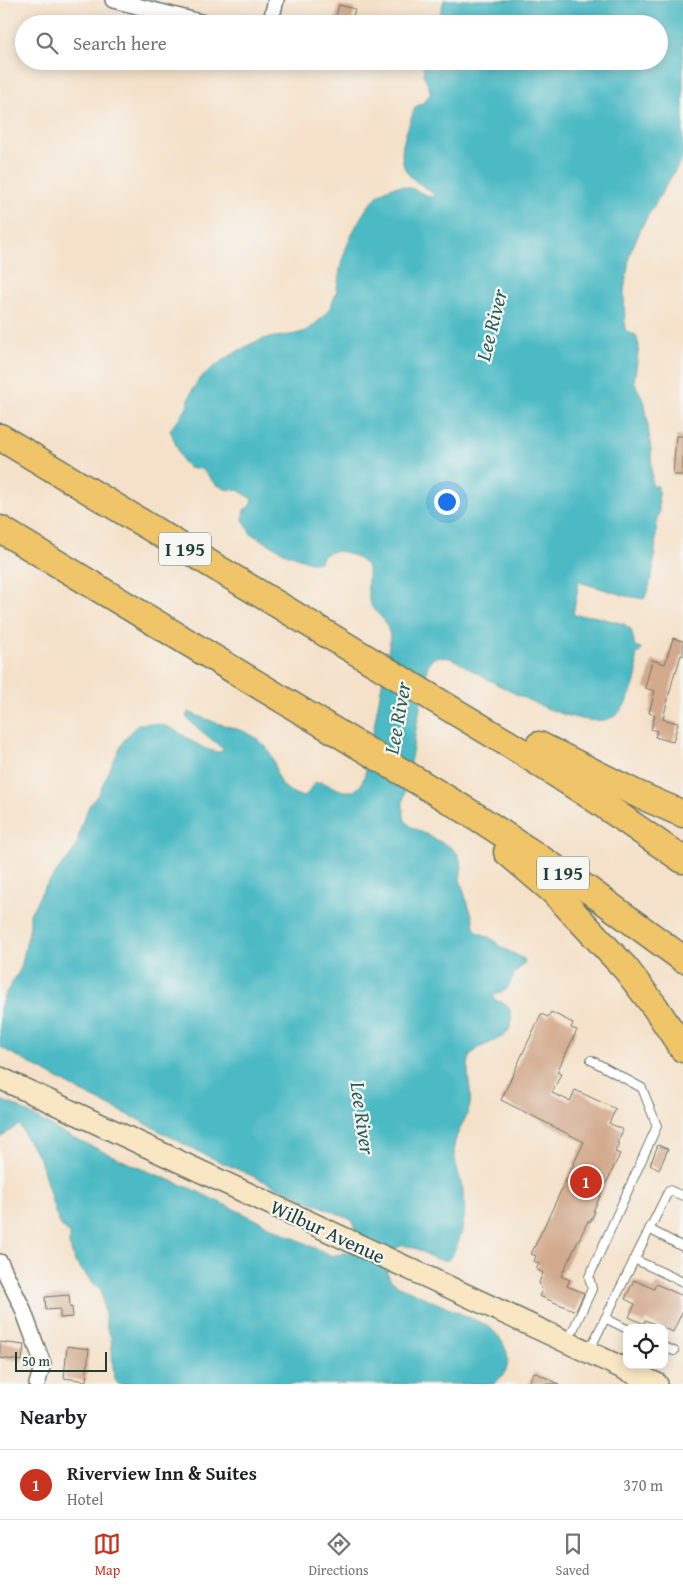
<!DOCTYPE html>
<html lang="en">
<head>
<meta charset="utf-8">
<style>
  body { margin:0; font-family:"Gentium Book Plus",serif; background:#f2f2f2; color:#202124 }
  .controls { position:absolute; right:15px; bottom:15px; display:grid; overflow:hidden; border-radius:10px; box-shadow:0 2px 12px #0003 }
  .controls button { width:45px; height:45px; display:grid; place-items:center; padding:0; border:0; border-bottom:1px solid #e0e0e0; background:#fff; color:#202124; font:25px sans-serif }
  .scale { position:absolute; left:15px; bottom:12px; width:92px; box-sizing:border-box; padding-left:5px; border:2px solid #1f3d34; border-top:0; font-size:14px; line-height:18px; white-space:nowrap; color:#1f3d34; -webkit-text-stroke:4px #f6f6f2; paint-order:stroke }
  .you { position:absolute; left:446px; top:501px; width:18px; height:18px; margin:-12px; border:4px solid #fff; border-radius:50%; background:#1a73e8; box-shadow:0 0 0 8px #1a73e833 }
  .badge { display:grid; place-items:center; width:32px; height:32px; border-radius:50%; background:#c8321e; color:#fff; font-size:16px; font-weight:700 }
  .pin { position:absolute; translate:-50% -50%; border:2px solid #fff; box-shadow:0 1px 5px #0006 }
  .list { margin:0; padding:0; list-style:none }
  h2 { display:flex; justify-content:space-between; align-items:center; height:65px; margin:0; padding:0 20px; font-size:21px }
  h2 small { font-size:16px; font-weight:400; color:#757577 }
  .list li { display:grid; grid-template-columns:32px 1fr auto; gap:15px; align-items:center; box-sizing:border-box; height:70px; padding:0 20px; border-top:1px solid #e0e0e0 }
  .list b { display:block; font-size:19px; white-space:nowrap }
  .list p { margin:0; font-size:16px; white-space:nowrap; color:#757577 }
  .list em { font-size:16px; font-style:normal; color:#757577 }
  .icon { flex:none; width:28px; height:28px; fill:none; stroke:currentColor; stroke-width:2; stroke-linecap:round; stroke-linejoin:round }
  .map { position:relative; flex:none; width:683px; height:1384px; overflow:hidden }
  .search { position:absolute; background:#fff; box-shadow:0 2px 12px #0003; left:15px; right:15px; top:15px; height:55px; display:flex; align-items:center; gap:12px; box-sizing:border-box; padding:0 18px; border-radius:28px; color:#757577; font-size:19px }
  .sheet { height:135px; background:#fff }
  nav { display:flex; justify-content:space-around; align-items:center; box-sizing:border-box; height:70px; border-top:1px solid #e0e0e0; background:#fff; font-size:14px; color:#757577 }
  nav a { display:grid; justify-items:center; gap:2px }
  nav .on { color:#c8321e }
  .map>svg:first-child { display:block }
  .water { fill:#4bbac4; stroke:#357c7c }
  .building { fill:#d3aa8d }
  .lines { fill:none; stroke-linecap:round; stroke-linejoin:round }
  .service-casing { stroke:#6a7668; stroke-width:10 }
  .minor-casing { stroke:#6a7668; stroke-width:18 }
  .secondary-casing { stroke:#6a7668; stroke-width:24 }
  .motorway-casing { stroke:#6a7668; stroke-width:29 }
  .service { stroke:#fff; stroke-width:8 }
  .minor { stroke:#fff; stroke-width:15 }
  .secondary { stroke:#f9e7c3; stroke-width:21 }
  .motorway { stroke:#f0c469; stroke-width:26 }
  .labels { text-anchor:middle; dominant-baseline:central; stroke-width:4.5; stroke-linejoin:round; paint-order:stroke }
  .shield { fill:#f6f6f2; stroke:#60746d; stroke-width:1 }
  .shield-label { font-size:19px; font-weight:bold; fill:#1f3d34 }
  .street-label { font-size:20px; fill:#1f3d34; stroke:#f6f6f2 }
  .water-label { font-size:21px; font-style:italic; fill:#2a5c58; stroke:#f6f6f2 }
</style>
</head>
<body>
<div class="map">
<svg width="683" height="1384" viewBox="0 0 683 1384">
  <rect width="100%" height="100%" fill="#f6f6f2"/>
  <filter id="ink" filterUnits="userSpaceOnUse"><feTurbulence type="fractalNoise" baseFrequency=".02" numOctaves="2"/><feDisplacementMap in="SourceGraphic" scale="10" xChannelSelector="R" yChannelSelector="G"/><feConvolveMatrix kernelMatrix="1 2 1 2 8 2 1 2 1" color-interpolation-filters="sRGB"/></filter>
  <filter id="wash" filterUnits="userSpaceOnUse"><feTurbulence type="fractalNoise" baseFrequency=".0096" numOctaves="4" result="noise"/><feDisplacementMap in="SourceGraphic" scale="20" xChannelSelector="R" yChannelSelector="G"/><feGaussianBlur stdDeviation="1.12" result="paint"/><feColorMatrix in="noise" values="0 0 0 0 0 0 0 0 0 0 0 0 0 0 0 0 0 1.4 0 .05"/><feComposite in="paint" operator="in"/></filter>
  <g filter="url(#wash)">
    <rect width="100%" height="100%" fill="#f5e1c9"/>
    <path class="water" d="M 444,0 L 683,0 L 683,157 L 643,224 L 630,253 L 624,291 L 625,329 L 629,333 L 636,335 L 639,346 L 634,382 L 645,403 L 651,450 L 652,486 L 658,486 L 659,513 L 657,518 C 655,543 656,577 644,599 L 627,596 L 579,582 L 573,615 L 593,616 L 624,624 L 631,629 L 635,646 L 641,648 L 641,651 L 636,655 C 636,660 637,665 637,670 C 636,684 625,713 611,718 C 575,733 486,678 453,659 C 440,656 433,653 427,668 L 403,802 L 403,811 L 405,820 L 410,826 L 450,847 L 458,854 L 462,867 L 460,879 L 466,899 L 472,915 L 474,926 L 476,931 L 494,940 L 499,946 L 524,959 L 525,962 L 515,973 L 507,989 L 493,996 L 495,1000 C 503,1002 509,1005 511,1014 C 514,1036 498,1039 483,1046 C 478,1048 474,1052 470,1055 C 469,1060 468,1065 468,1070 C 468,1082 472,1093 470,1105 C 467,1120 455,1132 454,1148 C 454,1162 460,1177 463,1190 C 467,1211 463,1243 448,1260 C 431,1262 423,1249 408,1246 C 393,1243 385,1259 387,1272 C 389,1280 393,1282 399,1286 L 486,1325 C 500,1334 514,1355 505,1372 C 502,1377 498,1380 494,1384 L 118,1384 L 114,1378 L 111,1337 L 107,1329 L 101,1290 L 91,1281 L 75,1262 L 69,1244 L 70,1234 L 61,1226 L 55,1212 L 40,1159 L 26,1138 L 22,1129 L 18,1125 L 0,1138 L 0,1100 L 16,1106 L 63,1133 L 137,1167 L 190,1188 L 332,1256 L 349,1252 L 358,1233 L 352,1220 L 203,1154 L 135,1118 L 89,1096 L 0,1047 L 0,1008 L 4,996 L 21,968 L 30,926 L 30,914 L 44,888 L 76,848 L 82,823 L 89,806 L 99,793 L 113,762 L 124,740 L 138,724 C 145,724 154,723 162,725 C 183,730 199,752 221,752 L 223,749 C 211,738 197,729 186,717 L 188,712 C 197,715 205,719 214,722 C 232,728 253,731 266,747 C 284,770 266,784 303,797 L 309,792 L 314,783 L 321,782 L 343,791 L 354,791 L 361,785 L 365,774 L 390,641 C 390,632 387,623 380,616 C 378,613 374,610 372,607 C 365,596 369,580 368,567 C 355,555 338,545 322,556 L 320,562 L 310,562 L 286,553 L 251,534 L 243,519 L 244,510 L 251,505 L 252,499 L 238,490 L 225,489 L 214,483 L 207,474 L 201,469 L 189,468 L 183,462 L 170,430 C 174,424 180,418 184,412 C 189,404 190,392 196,384 C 206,369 238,350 255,342 C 274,333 299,340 315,324 C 320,320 327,313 330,307 C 339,293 338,275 342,260 C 349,238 369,192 393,187 C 407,183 419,193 432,197 L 434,194 C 426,187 416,183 409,175 C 393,156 409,128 415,107 L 423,103 L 431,93 L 424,75 L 423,63 L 425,61 L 659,61 L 659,24 L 437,24 Z"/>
    <g id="blocks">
      <g class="building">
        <path d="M 339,5 L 355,9 L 351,24 L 334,24 Z"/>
        <path d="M 676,436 L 683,436 L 683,475 L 673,475 Z"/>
        <path d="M 673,638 L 683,641 L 683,656 L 681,655 L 676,672 L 675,671 L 663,719 L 678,723 L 673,742 L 655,737 L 657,731 L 651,729 L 655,715 L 649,713 L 655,691 L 645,688 L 652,660 L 665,664 Z"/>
        <path d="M 551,1012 L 573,1023 L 571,1028 L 577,1030 L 557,1072 L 561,1074 L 552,1093 L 570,1101 L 575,1090 L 616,1109 L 609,1123 L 623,1130 L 617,1143 L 619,1144 L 615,1152 L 620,1154 L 593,1211 L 595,1211 L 590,1222 L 588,1221 L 561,1276 L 570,1280 L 567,1286 L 584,1293 L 576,1311 L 539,1296 L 542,1290 L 539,1282 L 543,1273 L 536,1269 L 539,1264 L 534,1261 L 536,1256 L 531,1254 L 584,1142 L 501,1100 L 541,1014 L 548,1017 Z"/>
        <path d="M 658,1145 L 668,1149 L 659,1170 L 650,1165 Z"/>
        <path d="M 634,1280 L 654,1289 L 656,1284 L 683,1296 L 683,1310 L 673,1332 L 645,1320 L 644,1324 L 629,1317 L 635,1304 L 625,1299 Z"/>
        <path d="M 69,1295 L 70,1308 L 72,1307 L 73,1317 L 60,1318 L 60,1309 L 46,1310 L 45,1297 Z"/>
        <path d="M 0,1342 L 24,1345 L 22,1361 L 0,1358 Z"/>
        <path d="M 67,1346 L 89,1349 L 86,1381 L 64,1378 Z"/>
        <path d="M 534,1372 L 559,1384 L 528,1384 Z"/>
      </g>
    </g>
  </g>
  <g filter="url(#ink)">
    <use href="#blocks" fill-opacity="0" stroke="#6a7668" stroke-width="1"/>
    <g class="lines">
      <g class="service-casing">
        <g id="service">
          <path d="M 649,1229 L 683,1247"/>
          <path d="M 634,1259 L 683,1282"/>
          <path d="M 605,1318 L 627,1329"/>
          <path d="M 568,1341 L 592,1289 L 589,1277 L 657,1126 L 642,1088 L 591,1060"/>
          <path d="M 664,1347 L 674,1351"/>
          <path d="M 589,1351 L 669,1190 L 683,1196"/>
        </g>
      </g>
      <g class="minor-casing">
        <g id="minor">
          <path d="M 113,0 L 208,24"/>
          <path d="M 270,24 L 276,0"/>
          <path d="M 0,1262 L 22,1307 L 43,1364 L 37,1384"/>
        </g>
      </g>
      <g class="secondary-casing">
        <path id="secondary" d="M 0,1078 L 657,1384"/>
      </g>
      <g class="motorway-casing">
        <g id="motorway">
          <path d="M 0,437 L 522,752 L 598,801 L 683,860"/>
          <path d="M 0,529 L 477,817 L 590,891 L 683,959"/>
          <path d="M 539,745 L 635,793 L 683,814"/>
          <path d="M 507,852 L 554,892 L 626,969 L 655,1007 L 683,1049"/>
        </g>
      </g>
      <use href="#service" class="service"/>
      <use href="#minor" class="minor"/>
      <use href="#secondary" class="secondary"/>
      <use href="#motorway" class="motorway"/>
    </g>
  </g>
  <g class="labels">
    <g class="shield">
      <rect x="159" y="532.5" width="52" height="33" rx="4"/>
      <rect x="537" y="856.5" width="52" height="33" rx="4"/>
    </g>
    <g class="shield-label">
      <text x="185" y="549">I 195</text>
      <text x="563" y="873">I 195</text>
    </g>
    <g class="street-label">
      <text transform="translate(328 1231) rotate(25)">Wilbur Avenue</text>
    </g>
    <g class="water-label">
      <text transform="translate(491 325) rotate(-76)">Lee River</text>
      <text transform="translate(397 718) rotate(-80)">Lee River</text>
      <text transform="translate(363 1118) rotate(82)">Lee River</text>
    </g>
  </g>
</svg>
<div class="controls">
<button><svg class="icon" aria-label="locate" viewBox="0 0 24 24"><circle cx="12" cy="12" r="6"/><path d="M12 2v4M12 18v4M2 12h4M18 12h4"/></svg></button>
</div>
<div class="scale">50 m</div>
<div class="you"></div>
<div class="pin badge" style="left:586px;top:1182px">1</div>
<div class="search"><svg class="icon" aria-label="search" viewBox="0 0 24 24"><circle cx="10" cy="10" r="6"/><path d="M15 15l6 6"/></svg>Search here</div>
</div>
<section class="sheet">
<h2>Nearby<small></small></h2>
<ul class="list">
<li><span class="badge">1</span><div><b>Riverview Inn &amp; Suites</b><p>Hotel</p></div><em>370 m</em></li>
</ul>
</section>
<nav>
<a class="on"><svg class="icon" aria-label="map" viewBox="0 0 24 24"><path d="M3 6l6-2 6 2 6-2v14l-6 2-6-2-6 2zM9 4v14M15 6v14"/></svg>Map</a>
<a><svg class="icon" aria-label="directions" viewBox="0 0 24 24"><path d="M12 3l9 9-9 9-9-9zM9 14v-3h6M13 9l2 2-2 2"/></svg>Directions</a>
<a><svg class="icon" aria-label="saved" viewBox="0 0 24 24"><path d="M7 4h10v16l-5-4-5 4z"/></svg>Saved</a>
</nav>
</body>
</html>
